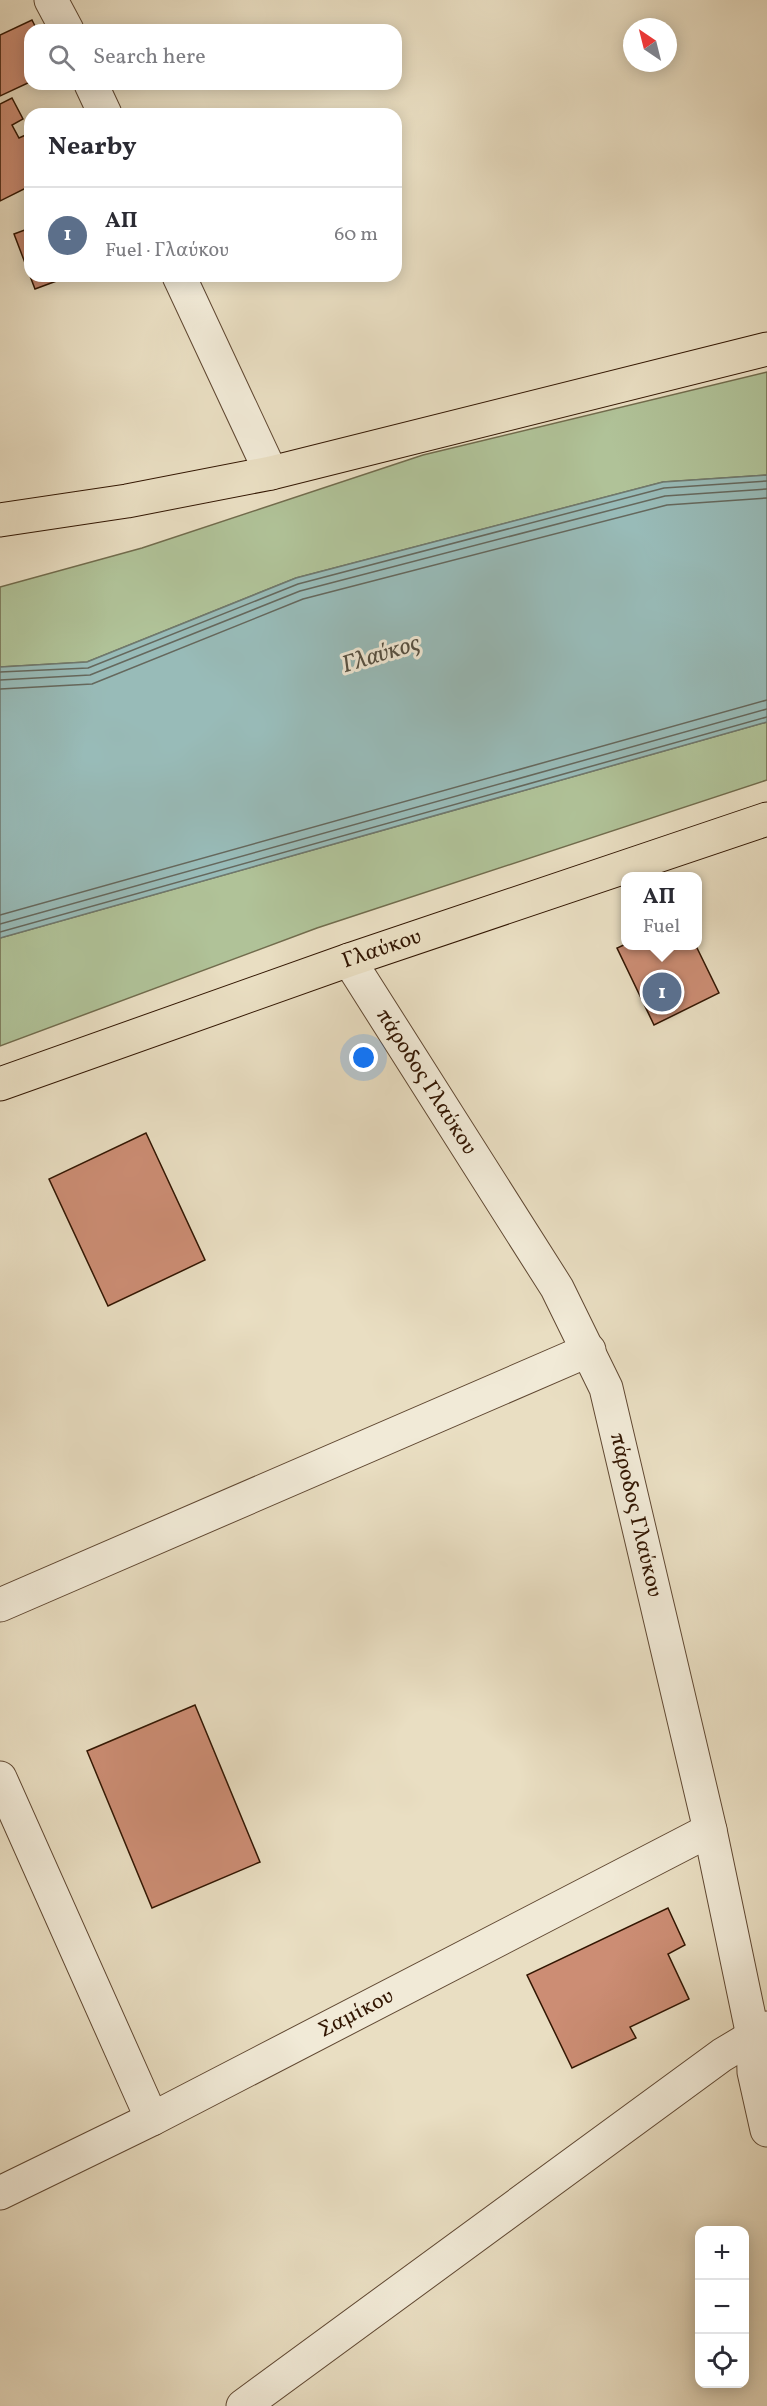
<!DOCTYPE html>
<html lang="en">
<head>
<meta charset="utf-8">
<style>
  body { margin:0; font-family:Vollkorn,serif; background:#f7f7f7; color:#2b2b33 }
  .controls { position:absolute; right:18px; bottom:18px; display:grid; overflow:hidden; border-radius:12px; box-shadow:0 3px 15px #0003 }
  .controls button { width:54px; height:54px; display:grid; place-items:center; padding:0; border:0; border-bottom:2px solid #e1e1e2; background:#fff; color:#2b2b33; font:30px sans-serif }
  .compass { position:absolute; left:623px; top:18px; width:54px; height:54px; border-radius:50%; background:#fff; box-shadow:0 3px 15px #0003; rotate:325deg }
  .you { position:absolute; left:364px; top:1058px; width:21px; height:21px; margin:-15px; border:4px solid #fff; border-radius:50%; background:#1a73e8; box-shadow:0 0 0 9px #1a73e833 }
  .badge { display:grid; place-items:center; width:39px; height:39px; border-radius:50%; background:#ea580c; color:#fff; font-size:20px; font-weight:700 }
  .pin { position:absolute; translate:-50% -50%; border:3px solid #fff; box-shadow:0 2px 6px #0006 }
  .popup { position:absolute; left:621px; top:872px; width:81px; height:78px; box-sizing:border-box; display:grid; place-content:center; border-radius:12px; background:#fff; filter:drop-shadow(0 2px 4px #0005); font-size:20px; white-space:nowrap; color:#7c7c81 }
  .popup b { font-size:22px; color:#2b2b33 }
  .popup::after { content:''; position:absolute; left:50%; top:100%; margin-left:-12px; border:12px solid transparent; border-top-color:#fff }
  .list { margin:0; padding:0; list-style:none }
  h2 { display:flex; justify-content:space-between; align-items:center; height:78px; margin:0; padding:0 24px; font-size:26px }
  h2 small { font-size:20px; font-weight:400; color:#7c7c81 }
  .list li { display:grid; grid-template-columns:39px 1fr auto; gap:18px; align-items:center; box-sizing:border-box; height:96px; padding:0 24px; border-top:2px solid #e1e1e2 }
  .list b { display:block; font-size:22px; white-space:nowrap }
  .list p { margin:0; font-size:20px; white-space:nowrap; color:#7c7c81 }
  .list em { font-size:20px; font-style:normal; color:#7c7c81 }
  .icon { flex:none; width:33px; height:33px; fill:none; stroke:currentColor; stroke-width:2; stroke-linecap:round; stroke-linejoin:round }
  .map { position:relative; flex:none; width:767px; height:2406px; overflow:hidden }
  .search { position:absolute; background:#fff; box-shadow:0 3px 15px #0003; left:24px; top:24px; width:378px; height:66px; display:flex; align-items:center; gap:15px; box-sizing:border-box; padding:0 21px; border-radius:18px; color:#7c7c81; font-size:22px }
  .panel { position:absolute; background:#fff; box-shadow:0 3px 15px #0003; left:24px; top:108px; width:378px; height:174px; border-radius:18px }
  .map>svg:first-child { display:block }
  .green { fill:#b0c298; stroke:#716c4d; stroke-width:1.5 }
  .water { fill:#98bbb8; stroke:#6f796f; stroke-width:1.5 }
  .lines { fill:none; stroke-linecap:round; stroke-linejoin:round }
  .shore { stroke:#65685d; stroke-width:1.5 }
  .building { fill:#cc8d74; stroke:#321602; stroke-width:1.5 }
  .minor-casing { stroke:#604832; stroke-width:35 }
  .major-casing { stroke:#321602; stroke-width:35 }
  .minor { stroke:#f1ead7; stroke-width:33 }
  .major { stroke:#e9dec2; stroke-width:33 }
  .labels { text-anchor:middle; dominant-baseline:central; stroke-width:6; stroke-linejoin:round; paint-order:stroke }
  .street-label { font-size:22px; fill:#321602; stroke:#f1ead7 }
  .water-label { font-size:24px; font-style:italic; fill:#565042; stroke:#f1ead7 }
</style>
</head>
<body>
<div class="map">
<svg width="767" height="2406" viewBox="0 0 767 2406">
  <rect width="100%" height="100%" fill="#e9dec2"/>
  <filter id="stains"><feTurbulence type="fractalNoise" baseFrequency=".00333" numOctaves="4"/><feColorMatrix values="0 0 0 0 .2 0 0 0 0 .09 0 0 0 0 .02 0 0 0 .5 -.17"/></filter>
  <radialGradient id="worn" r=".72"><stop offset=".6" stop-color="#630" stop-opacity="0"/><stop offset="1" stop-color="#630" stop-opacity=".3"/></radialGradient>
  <g class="green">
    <path d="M 767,372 L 767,475 L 663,482 L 296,578 L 87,662 L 0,667 L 0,587 L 142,548 L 423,455 Z"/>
    <path d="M 767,722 L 767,780 L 317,928 L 0,1046 L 0,938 Z"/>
  </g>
  <path class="water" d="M 767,475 L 767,722 L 0,938 L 0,667 L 87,662 L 296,578 L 663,482 Z"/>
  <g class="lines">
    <g class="shore">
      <path d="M 0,672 L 88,668 L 298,584 L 664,488 L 767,481"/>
      <path d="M 0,680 L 90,675 L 300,591 L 665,496 L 767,489"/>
      <path d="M 0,689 L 92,684 L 303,599 L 667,505 L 767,498"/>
      <path d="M 0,915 L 767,700"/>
      <path d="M 0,924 L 767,709"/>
      <path d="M 0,932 L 767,717"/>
    </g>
  </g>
  <g class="building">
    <path d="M 32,20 L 37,30 L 30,30 L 30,82 L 0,96 L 0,35 Z"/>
    <path d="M 12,98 L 23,119 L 12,125 L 19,138 L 30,133 L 30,186 L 0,201 L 0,104 Z"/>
    <path d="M 30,228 L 30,276 L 14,234 Z"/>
    <path d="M 30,276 L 70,276 L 35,289 Z"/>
    <path d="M 626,944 L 626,946 L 696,946 L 719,993 L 654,1025 L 617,948 Z"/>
    <path d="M 146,1133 L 205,1260 L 108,1306 L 49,1179 Z"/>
    <path d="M 195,1705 L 260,1862 L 152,1908 L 87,1751 Z"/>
    <path d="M 668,1908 L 685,1945 L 668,1954 L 689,1999 L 630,2027 L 636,2038 L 572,2068 L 527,1975 Z"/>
  </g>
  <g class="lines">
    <g class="minor-casing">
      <g id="minor">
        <path d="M 51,0 L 67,30"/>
        <path d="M 91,84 L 105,114"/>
        <path d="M 179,276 L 271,473"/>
        <path id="s1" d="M 349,960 L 557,1288 L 606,1388 L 710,1830 L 753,2036 L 754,2072 L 767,2130"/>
        <path d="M 0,1605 L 589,1350"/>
        <path d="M 0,1778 L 152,2119"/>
        <path id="s2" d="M 0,2193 L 152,2119 L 710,1830"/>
        <path d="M 243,2406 L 722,2055 L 767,2028"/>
      </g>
    </g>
    <g class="major-casing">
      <g id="major">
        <path d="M 0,520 L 127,501 L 271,473 L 767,349"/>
        <path id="s3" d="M 0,1084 L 349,960 L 767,819"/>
      </g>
    </g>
    <use href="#minor" class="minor"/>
    <use href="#major" class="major"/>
  </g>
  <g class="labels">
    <g class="street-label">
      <text stroke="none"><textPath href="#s3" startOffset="405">Γλαύκου</textPath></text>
      <text stroke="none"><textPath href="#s1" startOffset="144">πάροδος Γλαύκου</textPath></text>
      <text stroke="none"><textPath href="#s1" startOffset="630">πάροδος Γλαύκου</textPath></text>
      <text stroke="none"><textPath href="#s2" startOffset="399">Σαμίκου</textPath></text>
    </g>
    <g class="water-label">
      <text transform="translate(381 655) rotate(-17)">Γλαύκος</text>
    </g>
  </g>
  <rect width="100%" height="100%" filter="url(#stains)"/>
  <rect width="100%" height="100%" fill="url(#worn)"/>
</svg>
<div class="controls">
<button>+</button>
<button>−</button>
<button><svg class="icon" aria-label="locate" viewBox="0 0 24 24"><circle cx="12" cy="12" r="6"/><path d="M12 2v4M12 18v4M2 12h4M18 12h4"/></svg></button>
</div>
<svg class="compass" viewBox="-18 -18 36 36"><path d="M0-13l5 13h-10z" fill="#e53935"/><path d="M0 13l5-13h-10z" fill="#7c7c81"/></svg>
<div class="you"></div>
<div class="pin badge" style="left:662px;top:992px;background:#5c6f8a">1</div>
<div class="popup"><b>ΑΠ</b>Fuel</div>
<div class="search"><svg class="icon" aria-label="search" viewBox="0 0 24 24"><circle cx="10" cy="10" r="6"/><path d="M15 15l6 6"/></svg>Search here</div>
<section class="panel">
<h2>Nearby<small></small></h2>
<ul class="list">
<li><span class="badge" style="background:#5c6f8a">1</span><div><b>ΑΠ</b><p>Fuel · Γλαύκου</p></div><em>60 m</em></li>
</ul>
</section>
</div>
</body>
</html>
